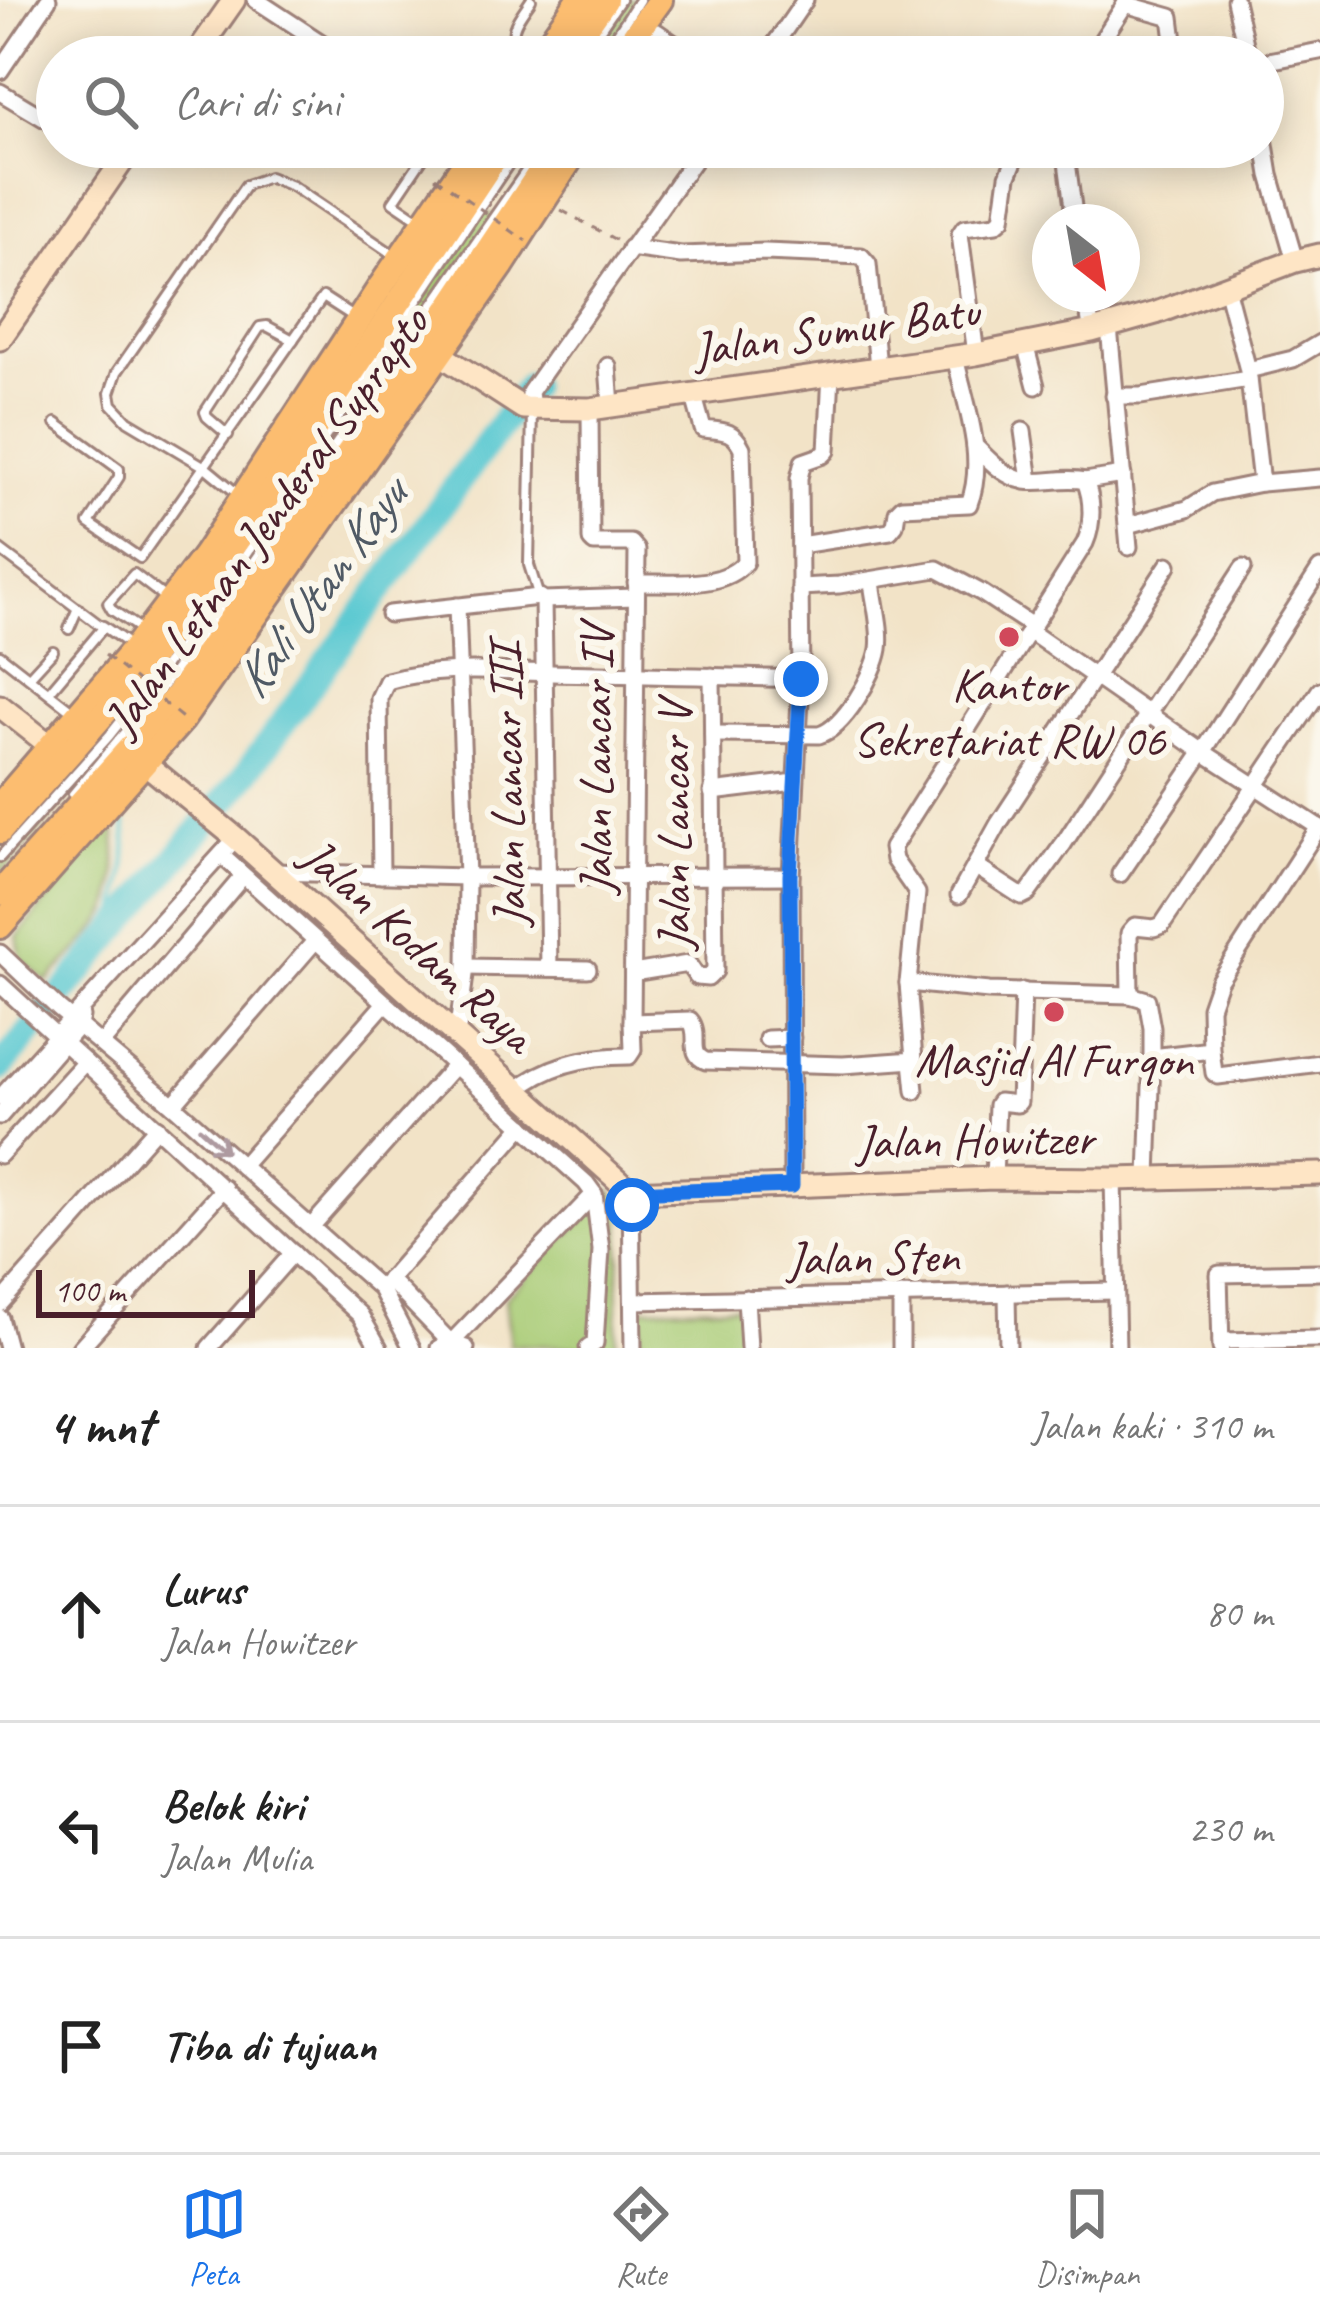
<!DOCTYPE html>
<html lang="id">
<head>
<meta charset="utf-8">
<style>
  body { margin:0; font-family:Caveat,sans-serif; background:#f6f6f6; color:#222 }
  .compass { position:absolute; left:1032px; top:204px; width:108px; height:108px; border-radius:50%; background:#fff; box-shadow:0 6px 30px #0003; rotate:149deg }
  .scale { position:absolute; left:36px; bottom:30px; width:219px; box-sizing:border-box; padding-left:12px; border:6px solid #4a1f2b; border-top:0; font-size:33px; line-height:42px; white-space:nowrap; color:#4a1f2b; -webkit-text-stroke:9px #fbf7ec; paint-order:stroke }
  .stop { position:absolute; width:36px; height:36px; margin:-27px; border:9px solid #1a73e8; border-radius:50%; background:#fff }
  .stop.end { background:#1a73e8; border-color:#fff; box-shadow:0 3px 12px #0008 }
  .list { margin:0; padding:0; list-style:none }
  h2 { display:flex; justify-content:space-between; align-items:center; height:156px; margin:0; padding:0 48px; font-size:51px }
  h2 small { font-size:39px; font-weight:400; color:#767676 }
  .list li { display:grid; grid-template-columns:78px 1fr auto; gap:36px; align-items:center; box-sizing:border-box; height:216px; padding:0 48px; border-top:3px solid #e0e0e0 }
  .list b { display:block; font-size:45px; white-space:nowrap }
  .list p { margin:0; font-size:39px; white-space:nowrap; color:#767676 }
  .list em { font-size:39px; font-style:normal; color:#767676 }
  .icon { flex:none; width:66px; height:66px; fill:none; stroke:currentColor; stroke-width:2; stroke-linecap:round; stroke-linejoin:round }
  .map { position:relative; flex:none; width:1320px; height:1348px; overflow:hidden }
  .search { position:absolute; background:#fff; box-shadow:0 6px 30px #0003; left:36px; right:36px; top:36px; height:132px; display:flex; align-items:center; gap:30px; box-sizing:border-box; padding:0 42px; border-radius:66px; color:#767676; font-size:45px }
  .sheet { height:804px; background:#fff }
  nav { display:flex; justify-content:space-around; align-items:center; box-sizing:border-box; height:168px; border-top:3px solid #e0e0e0; background:#fff; font-size:33px; color:#767676 }
  nav a { display:grid; justify-items:center; gap:6px }
  nav .on { color:#1a73e8 }
  .map>svg:first-child { display:block }
  .green { fill:#a7cb74; stroke:#787550; stroke-width:3 }
  .lines { fill:none; stroke-linecap:round; stroke-linejoin:round }
  .stream { stroke:#5cc9d2; stroke-width:4.5 }
  .river { stroke:#5cc9d2; stroke-width:27 }
  .lane-casing { stroke:#9e8179; stroke-width:14 }
  .street-casing { stroke:#9e8179; stroke-width:21 }
  .secondary-casing { stroke:#9e8179; stroke-width:27 }
  .primary-casing { stroke:#9e8179; stroke-width:30 }
  .path { stroke:#9e8179; stroke-width:3; stroke-dasharray:9 9; stroke-linecap:butt }
  .lane { stroke:#fff; stroke-width:8 }
  .street { stroke:#fff; stroke-width:15 }
  .secondary { stroke:#fee5c5; stroke-width:21 }
  .primary { stroke:#fcbd6f; stroke-width:24 }
  .path-bridge { stroke:#9e8179; stroke-width:3; stroke-dasharray:9 9; stroke-linecap:butt }
  .oneway { stroke:#ae9aa0 }
  .route { stroke:#1a73e8; stroke-width:15 }
  .poi-dot { fill:#d1495b; stroke:#fbf7ec; stroke-width:4.5 }
  .labels { text-anchor:middle; dominant-baseline:central; stroke-width:12; stroke-linejoin:round; paint-order:stroke }
  .street-label { font-size:48px; fill:#4a1f2b; stroke:#fbf7ec }
  .poi-label { font-size:48px; fill:#4a1f2b; stroke:#fbf7ec }
  .water-label { font-size:51px; font-style:italic; fill:#505a65; stroke:#fbf7ec }
</style>
</head>
<body>
<div class="map">
<svg width="1320" height="1348" viewBox="0 0 1320 1348">
  <rect width="100%" height="100%" fill="#fbf7ec"/>
  <filter id="ink" filterUnits="userSpaceOnUse"><feTurbulence type="fractalNoise" baseFrequency=".00833" numOctaves="2"/><feDisplacementMap in="SourceGraphic" scale="24" xChannelSelector="R" yChannelSelector="G"/><feConvolveMatrix kernelMatrix="1 2 1 2 8 2 1 2 1" color-interpolation-filters="sRGB"/></filter>
  <filter id="wash" filterUnits="userSpaceOnUse"><feTurbulence type="fractalNoise" baseFrequency=".004" numOctaves="4" result="noise"/><feDisplacementMap in="SourceGraphic" scale="48" xChannelSelector="R" yChannelSelector="G"/><feGaussianBlur stdDeviation="2.7" result="paint"/><feColorMatrix in="noise" values="0 0 0 0 0 0 0 0 0 0 0 0 0 0 0 0 0 1.4 0 .05"/><feComposite in="paint" operator="in"/></filter>
  <g filter="url(#wash)">
    <rect width="100%" height="100%" fill="#f2e3c7"/>
    <g class="green">
      <path d="M 620,0 L 639,0 L 602,57 L 581,57 Z"/>
      <path d="M 479,208 L 495,217 L 215,618 L 207,613 Z"/>
      <path d="M 147,689 L 156,695 L 0,876 L 0,857 Z"/>
      <path d="M 112,819 C 118,843 118,883 110,907 C 103,927 63,964 47,982 L 21,959 L 17,937 Z"/>
      <path d="M 612,1190 L 622,1206 L 616,1348 L 510,1345 L 505,1298 Z"/>
      <path d="M 742,1306 L 743,1348 L 640,1348 L 640,1308 Z"/>
    </g>
    <g class="lines">
      <path class="stream" d="M 112,935 C 120,893 134,850 121,808"/>
      <path class="river" d="M 0,1068 L 240,782 L 529,386"/>
    </g>
  </g>
  <g filter="url(#ink)">
    <g class="lines">
      <g class="lane-casing">
        <g id="lane">
          <path d="M 531,0 C 515,24 501,37 532,56"/>
          <path d="M 581,57 L 620,0"/>
          <path d="M 602,57 L 639,0"/>
          <path d="M 421,221 L 393,202 L 424,156"/>
          <path d="M 532,410 L 529,565 L 539,597"/>
          <path d="M 56,423 L 119,469 L 119,477 L 89,523 L 140,558 L 323,297 L 357,319"/>
          <path d="M 228,435 L 207,417 L 205,412 L 260,327 L 267,326 L 293,340"/>
          <path d="M 239,495 L 205,467 L 128,421 L 112,404 L 110,393 L 117,372 L 246,185 L 269,177 L 292,186 L 394,255"/>
          <path d="M 0,550 L 101,626 L 102,629 L 49,692"/>
          <path d="M 103,626 L 130,645"/>
          <path d="M 69,629 L 78,608"/>
          <path d="M 143,631 L 112,610 L 108,603 L 134,574 L 164,597"/>
          <path d="M 0,655 L 72,711"/>
          <path d="M 30,676 L 53,651"/>
          <path d="M 73,794 L 156,695 L 215,618 L 533,161"/>
          <path d="M 0,857 L 109,736 L 207,613 L 520,147"/>
        </g>
      </g>
      <g class="street-casing">
        <g id="street">
          <path d="M 256,0 L 343,57"/>
          <path d="M 1235,0 L 1248,57"/>
          <path d="M 1125,4 L 1171,17 L 1176,57"/>
          <path d="M 657,32 L 693,57"/>
          <path d="M 766,57 L 805,0"/>
          <path d="M 1091,57 L 1128,0"/>
          <path d="M 1263,62 L 1320,51"/>
          <path d="M 0,71 L 48,0"/>
          <path d="M 0,92 L 57,126"/>
          <path d="M 1263,132 L 1270,175 L 1295,261"/>
          <path d="M 93,147 L 121,163"/>
          <path d="M 1065,147 L 1075,222"/>
          <path d="M 630,248 L 681,255 L 765,252 L 861,256 L 868,264 L 878,367"/>
          <path d="M 1226,287 L 1248,370 L 1261,483"/>
          <path d="M 1085,294 L 1092,331"/>
          <path d="M 1109,327 L 1129,547"/>
          <path d="M 1025,344 L 1036,386"/>
          <path d="M 976,354 L 960,234 L 964,228 L 996,224 L 1002,219 L 1008,176 L 1020,147"/>
          <path d="M 608,366 L 611,405"/>
          <path d="M 1248,370 L 1293,359 L 1320,343"/>
          <path d="M 1114,396 L 1141,396 L 1249,379"/>
          <path d="M 532,409 L 530,392 L 703,147"/>
          <path d="M 590,409 L 591,540 L 594,543 L 631,543 L 637,550 L 632,1022"/>
          <path d="M 1023,431 L 1030,481"/>
          <path d="M 1085,481 L 1123,475"/>
          <path d="M 1128,525 L 1187,509 L 1212,493 L 1261,483 L 1320,478"/>
          <path d="M 800,545 L 890,531 L 895,525 L 897,512 L 902,507 L 969,504 C 987,458 965,403 955,357"/>
          <path d="M 636,583 C 668,582 723,590 745,562 L 742,448 C 733,429 721,431 703,429 L 693,393"/>
          <path d="M 800,587 L 839,585 L 937,569 L 982,593 L 1032,626"/>
          <path d="M 543,600 L 549,968"/>
          <path d="M 389,614 L 539,597 L 543,600 L 636,597"/>
          <path d="M 1029,631 L 1203,752 L 1320,828"/>
          <path d="M 713,734 L 819,735 C 844,728 875,674 879,649 C 882,628 874,602 872,581"/>
          <path d="M 712,792 L 795,782"/>
          <path d="M 221,855 L 586,1183 L 594,1194 L 451,1343 L 439,1348"/>
          <path d="M 975,866 L 1018,894 L 1022,896 L 1028,893 L 1064,843 L 1243,568"/>
          <path d="M 273,872 L 467,877 L 791,876"/>
          <path d="M 1120,874 L 1203,752 L 1320,569"/>
          <path d="M 381,875 L 379,698 L 387,681 C 440,666 498,672 552,673 C 635,675 718,676 801,679"/>
          <path d="M 959,895 L 999,823 L 1168,565"/>
          <path d="M 0,953 L 59,1009 L 173,1105 L 381,1289 L 412,1348"/>
          <path d="M 466,967 L 588,969"/>
          <path d="M 633,973 L 688,964 L 697,977 L 708,978 L 715,971 L 712,676"/>
          <path d="M 908,983 L 989,991 L 1130,995"/>
          <path d="M 0,984 L 360,1315 L 379,1348"/>
          <path d="M 457,1036 L 466,967 L 467,877 L 457,606"/>
          <path d="M 767,1039 L 792,1038"/>
          <path d="M 102,1043 L 243,876"/>
          <path d="M 1211,1050 L 1210,1007 L 1219,981 L 1319,827"/>
          <path d="M 1152,1057 L 1211,1050 L 1214,1073 L 1218,1076 L 1320,1063"/>
          <path d="M 912,1061 L 915,1091"/>
          <path d="M 517,1090 C 548,1064 590,1056 629,1056 L 633,1050 L 632,1022 L 690,1020 C 702,1034 686,1054 706,1061 L 843,1065 L 914,1060 L 908,983 L 917,893 L 894,860 L 892,848 L 1085,543 C 1093,525 1093,499 1085,481 C 1065,476 1045,484 1025,481 C 1004,477 989,460 975,446"/>
          <path d="M 0,1098 L 236,838"/>
          <path d="M 173,1105 L 315,941"/>
          <path d="M 0,1116 L 79,1025 L 81,1016"/>
          <path d="M 0,1155 L 85,1062"/>
          <path d="M 242,1166 L 385,1003"/>
          <path d="M 994,1178 L 997,1105 L 999,1102 L 1017,1104 L 1019,1102 L 1023,991"/>
          <path d="M 1148,1178 L 1152,1057 L 1152,1028 L 1147,1000 L 1130,995 L 1129,933 L 1135,926 L 1154,928 L 1162,925 L 1320,690"/>
          <path d="M 1113,1179 L 1117,1348"/>
          <path d="M 792,1186 L 791,876 L 801,679 L 799,478 L 803,462 L 823,455 L 827,451 L 831,374"/>
          <path d="M 631,1192 L 633,1348"/>
          <path d="M 311,1227 L 455,1065"/>
          <path d="M 389,1279 L 451,1343 L 466,1348"/>
          <path d="M 381,1289 L 523,1126"/>
          <path d="M 1007,1293 L 1008,1348"/>
          <path d="M 901,1295 L 901,1348"/>
          <path d="M 746,1298 L 749,1348"/>
          <path d="M 633,1301 L 1115,1291"/>
          <path d="M 0,1304 L 157,1127"/>
          <path d="M 0,1318 L 8,1348"/>
          <path d="M 1221,1341 L 1320,1339"/>
          <path d="M 80,1348 L 224,1188"/>
          <path d="M 209,1348 L 293,1253"/>
          <path d="M 588,1348 L 595,1343 L 601,1250 L 594,1194"/>
          <path d="M 1221,1348 L 1219,1274 L 1320,1272"/>
        </g>
      </g>
      <g class="secondary-casing">
        <g id="secondary">
          <path d="M 194,57 L 234,0"/>
          <path d="M 0,339 L 132,147"/>
          <path d="M 438,353 L 523,408 L 590,409 L 976,354 L 1092,331 L 1156,313 L 1295,261 L 1320,255"/>
          <path d="M 0,706 L 52,747"/>
          <path d="M 146,764 L 236,838 L 631,1192 L 994,1178 L 1113,1179 L 1320,1174"/>
        </g>
      </g>
      <g class="primary-casing">
        <g id="primary">
          <path d="M 539,57 L 579,0"/>
          <path d="M 565,57 L 605,0"/>
          <path d="M 619,57 L 660,0"/>
          <path d="M 0,805 L 134,649 L 205,555 L 379,289 L 476,147"/>
          <path d="M 0,831 C 62,760 127,692 183,615 C 295,463 397,304 502,147"/>
          <path d="M 0,893 L 174,699 L 420,352 L 557,147"/>
          <path d="M 0,926 L 182,720 L 502,265 L 578,147"/>
        </g>
      </g>
      <path class="path" d="M 561,210 L 616,240"/>
      <use href="#lane" class="lane"/>
      <use href="#street" class="street"/>
      <use href="#secondary" class="secondary"/>
      <use href="#primary" class="primary"/>
      <g class="path-bridge">
        <path d="M 435,177 L 526,241"/>
        <path d="M 105,655 L 186,721"/>
      </g>
    </g>
    <defs><path id="oneway-shaft" d="M-6 0H5M1.5-3L5.5 0L1.5 3" fill="none" stroke-width="1.6" stroke-linecap="round" stroke-linejoin="round" transform="scale(3)"/></defs>
    <use class="oneway" href="#oneway-shaft" transform="translate(213 1140) rotate(42)"/>
  </g>
  <g class="lines" filter="url(#ink)">
    <path class="route" d="M 632,1205 L 632,1192 L 792,1186 L 790,876 L 801,679"/>
  </g>
  <g class="poi-dot">
    <circle cx="1009" cy="637" r="12"/>
    <circle cx="1054" cy="1012" r="12"/>
  </g>
  <g class="labels">
    <g class="street-label">
      <text transform="translate(836 330) rotate(-8)">Jalan Sumur Batu</text>
      <text transform="translate(266 521) rotate(-54)">Jalan Letnan Jenderal Suprapto</text>
      <text transform="translate(596 760) rotate(-90)">Jalan Lancar IV</text>
      <text transform="translate(507 785) rotate(-91)">Jalan Lancar III</text>
      <text transform="translate(674 826) rotate(-90)">Jalan Lancar V</text>
      <text transform="translate(418 945) rotate(42)">Jalan Kodam Raya</text>
      <text transform="translate(975 1140) rotate(-1)">Jalan Howitzer</text>
      <text transform="translate(873 1257) rotate(-1)">Jalan Sten</text>
    </g>
    <g class="poi-label">
      <text x="1009" y="685">Kantor<tspan x="1009" dy="55">Sekretariat RW 06</tspan></text>
      <text x="1054" y="1060">Masjid Al Furqon</text>
    </g>
    <g class="water-label">
      <text transform="translate(320 588) rotate(-54)">Kali Utan Kayu</text>
    </g>
  </g>
</svg>
<svg class="compass" viewBox="-18 -18 36 36"><path d="M0-13l5 13h-10z" fill="#e53935"/><path d="M0 13l5-13h-10z" fill="#767676"/></svg>
<div class="scale">100 m</div>
<div class="stop" style="left:632px;top:1205px"></div>
<div class="stop end" style="left:801px;top:679px"></div>
<div class="search"><svg class="icon" aria-label="search" viewBox="0 0 24 24"><circle cx="10" cy="10" r="6"/><path d="M15 15l6 6"/></svg>Cari di sini</div>
</div>
<section class="sheet">
<h2>4 mnt<small>Jalan kaki · 310 m</small></h2>
<ul class="list">
<li><svg class="icon" aria-label="ahead" viewBox="0 0 24 24"><path d="M12 20V5M6 11l6-6 6 6"/></svg><div><b>Lurus</b><p>Jalan Howitzer</p></div><em>80 m</em></li>
<li><svg class="icon" aria-label="left" viewBox="0 0 24 24"><path d="M17 20v-9H6M10 6l-5 5 5 5"/></svg><div><b>Belok kiri</b><p>Jalan Mulia</p></div><em>230 m</em></li>
<li><svg class="icon" aria-label="arrive" viewBox="0 0 24 24"><path d="M6 21V4h12l-3 4 3 4H6"/></svg><div><b>Tiba di tujuan</b></div></li>
</ul>
</section>
<nav>
<a class="on"><svg class="icon" aria-label="map" viewBox="0 0 24 24"><path d="M3 6l6-2 6 2 6-2v14l-6 2-6-2-6 2zM9 4v14M15 6v14"/></svg>Peta</a>
<a><svg class="icon" aria-label="directions" viewBox="0 0 24 24"><path d="M12 3l9 9-9 9-9-9zM9 14v-3h6M13 9l2 2-2 2"/></svg>Rute</a>
<a><svg class="icon" aria-label="saved" viewBox="0 0 24 24"><path d="M7 4h10v16l-5-4-5 4z"/></svg>Disimpan</a>
</nav>
</body>
</html>
